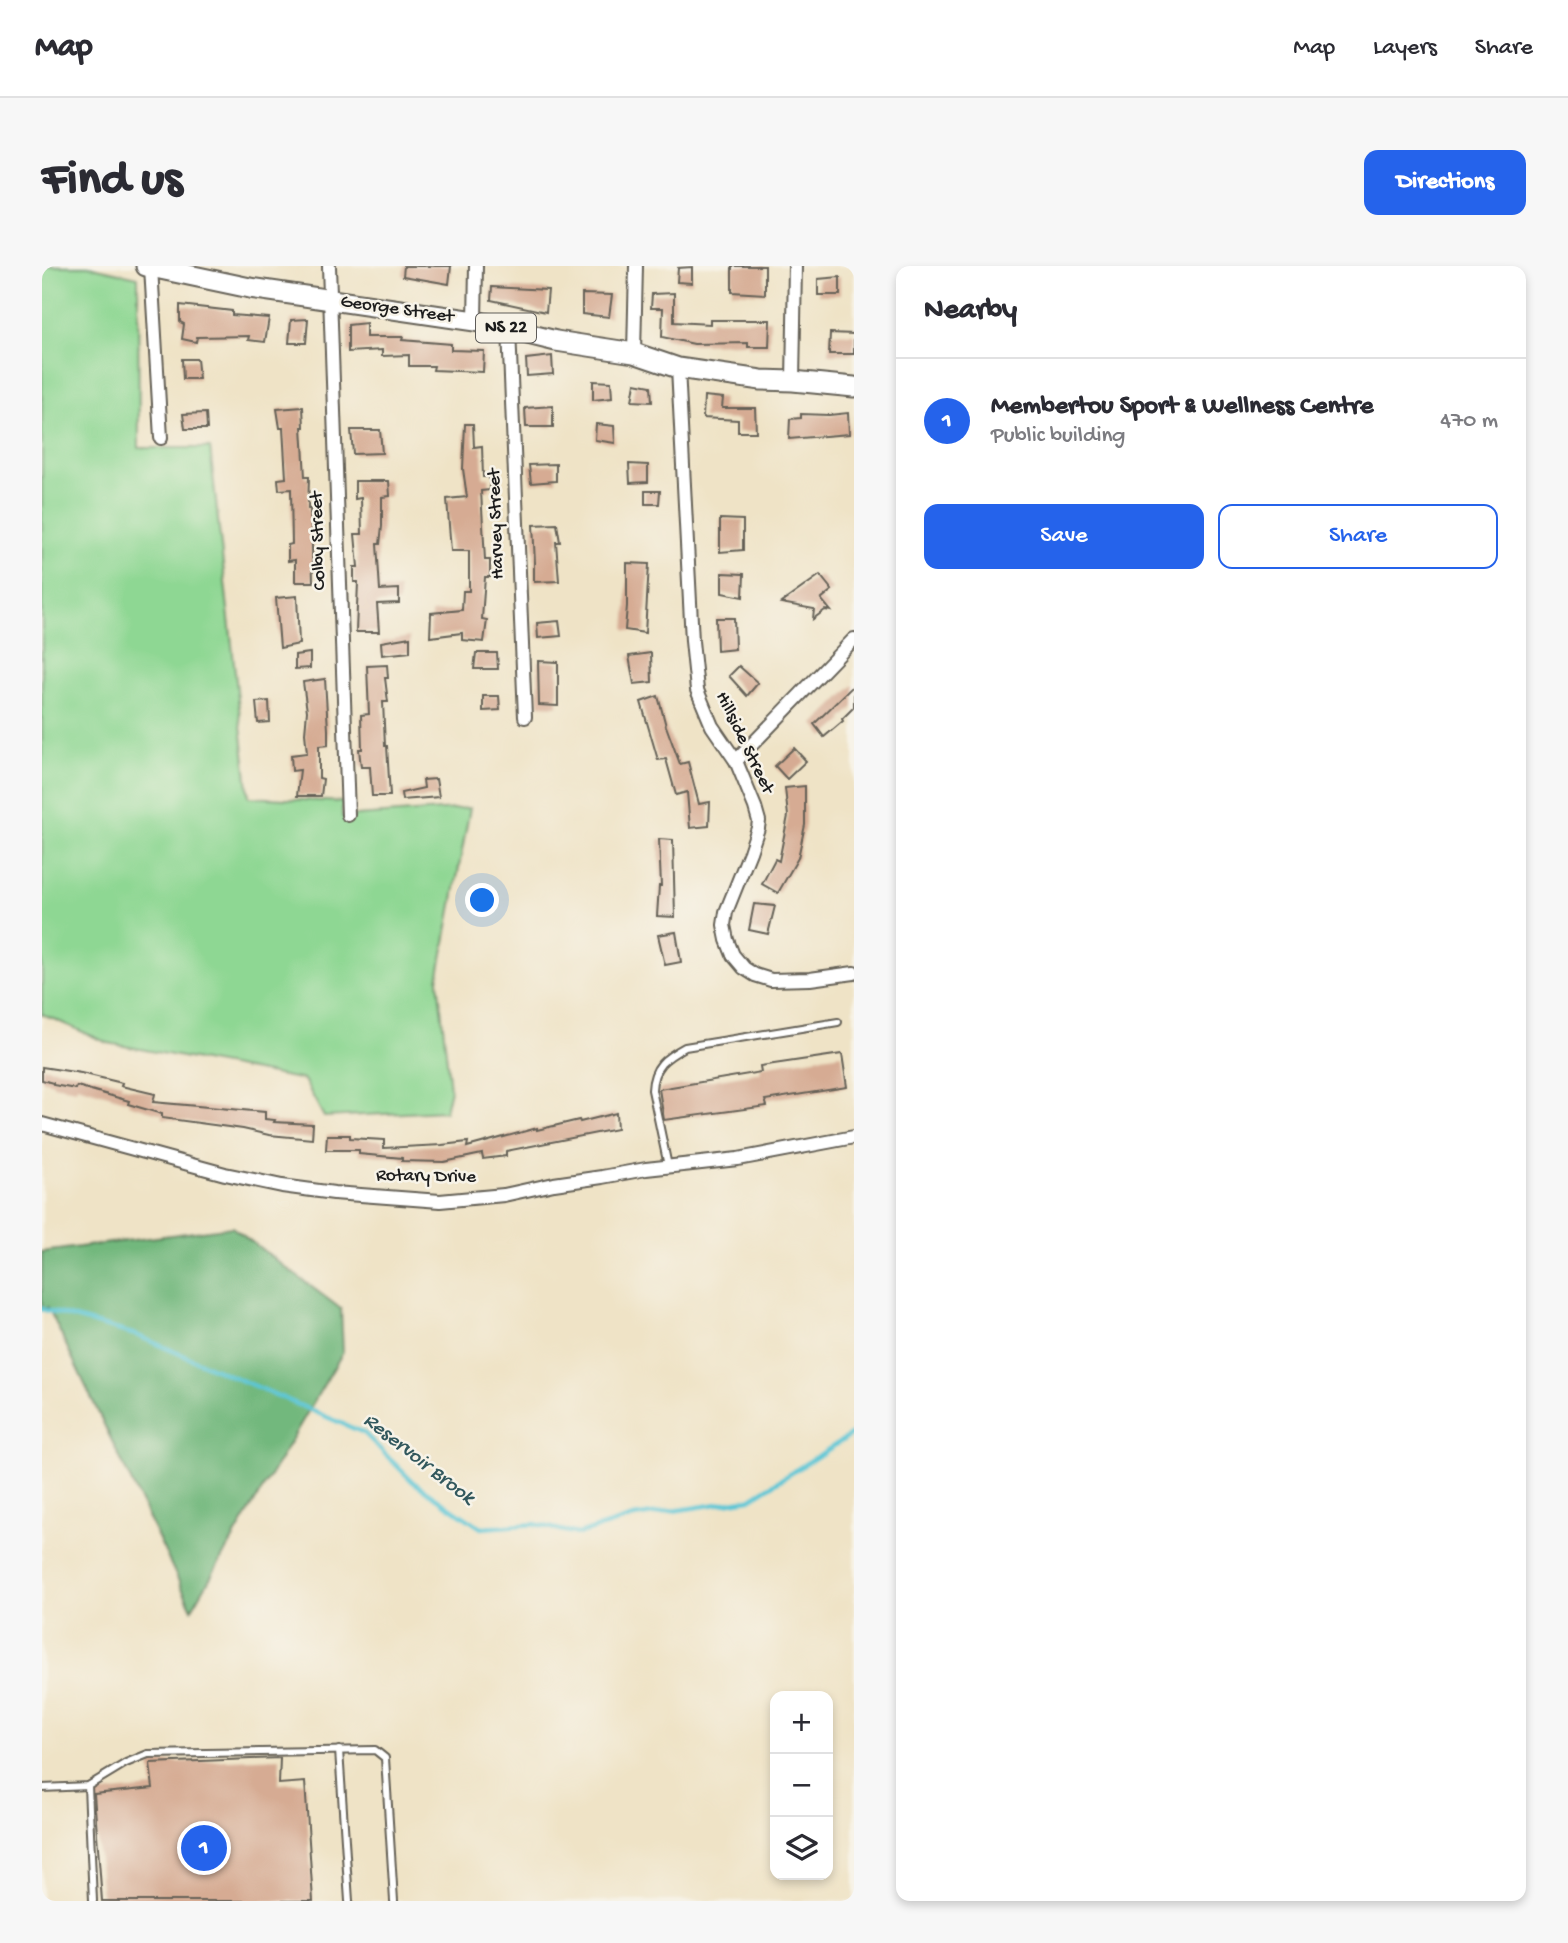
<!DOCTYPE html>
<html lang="en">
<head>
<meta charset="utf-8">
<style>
  body { margin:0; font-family:"Gochi Hand",sans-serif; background:#f7f7f7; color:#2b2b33 }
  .controls { position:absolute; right:21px; bottom:21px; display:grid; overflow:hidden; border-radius:14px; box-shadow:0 4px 10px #0003 }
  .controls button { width:63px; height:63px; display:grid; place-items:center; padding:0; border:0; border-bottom:2px solid #e1e1e2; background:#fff; color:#2b2b33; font:35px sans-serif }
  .you { position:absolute; left:441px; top:635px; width:24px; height:24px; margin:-18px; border:5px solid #fff; border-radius:50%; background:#1a73e8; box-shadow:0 0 0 10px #1a73e833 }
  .badge { display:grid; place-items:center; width:46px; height:46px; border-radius:50%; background:#2563eb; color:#fff; font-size:23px; font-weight:700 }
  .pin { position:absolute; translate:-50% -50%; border:4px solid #fff; box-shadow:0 2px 7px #0006 }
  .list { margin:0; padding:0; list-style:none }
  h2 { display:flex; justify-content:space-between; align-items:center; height:91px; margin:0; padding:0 28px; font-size:30px }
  h2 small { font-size:23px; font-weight:400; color:#7c7c81 }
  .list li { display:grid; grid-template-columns:46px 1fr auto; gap:21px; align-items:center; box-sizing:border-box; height:126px; padding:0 28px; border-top:2px solid #e1e1e2 }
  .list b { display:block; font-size:26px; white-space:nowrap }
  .list p { margin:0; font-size:23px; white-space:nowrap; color:#7c7c81 }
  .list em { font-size:23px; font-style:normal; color:#7c7c81 }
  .actions { display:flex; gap:14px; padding:21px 28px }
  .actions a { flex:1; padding:16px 0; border:2px solid #2563eb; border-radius:14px; text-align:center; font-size:24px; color:#2563eb }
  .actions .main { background:#2563eb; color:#fff }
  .icon { flex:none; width:38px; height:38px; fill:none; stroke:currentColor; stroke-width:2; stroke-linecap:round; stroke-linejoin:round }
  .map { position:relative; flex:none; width:812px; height:1635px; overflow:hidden; border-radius:14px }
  header { display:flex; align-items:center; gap:42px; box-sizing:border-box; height:98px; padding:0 35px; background:#fff; border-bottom:2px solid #e1e1e2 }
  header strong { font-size:33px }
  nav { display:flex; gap:38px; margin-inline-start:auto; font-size:24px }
  .intro { display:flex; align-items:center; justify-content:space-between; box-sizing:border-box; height:168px; padding:0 42px }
  h1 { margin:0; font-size:49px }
  .button { padding:18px 32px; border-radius:14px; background:#2563eb; color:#fff; font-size:24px; font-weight:700 }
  main { display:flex; gap:42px; padding:0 42px }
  aside { flex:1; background:#fff; border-radius:14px; box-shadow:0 4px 10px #0003 }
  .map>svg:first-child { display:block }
  .green { fill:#8ed793; stroke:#557a58; stroke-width:2 }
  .forest { fill:#72b87d; stroke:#476a4c; stroke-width:2 }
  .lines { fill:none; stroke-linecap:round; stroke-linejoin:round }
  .stream { stroke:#5bc6d5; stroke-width:4.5 }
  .building { fill:#d6ab93 }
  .service-casing { stroke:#666258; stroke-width:10 }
  .minor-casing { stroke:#666258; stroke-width:16 }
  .primary-casing { stroke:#666258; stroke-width:23 }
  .service { stroke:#fff; stroke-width:6 }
  .minor { stroke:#fff; stroke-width:12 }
  .primary { stroke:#fff; stroke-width:19 }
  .labels { text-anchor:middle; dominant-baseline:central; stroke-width:5; stroke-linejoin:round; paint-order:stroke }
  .shield { fill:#f7f3e8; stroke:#5e5c59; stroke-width:2 }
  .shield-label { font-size:18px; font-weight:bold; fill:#1c1c1c }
  .street-label { font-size:19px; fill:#1c1c1c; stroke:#f7f3e8 }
  .water-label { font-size:21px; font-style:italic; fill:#32585d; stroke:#f7f3e8 }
</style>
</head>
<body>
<header>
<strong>Map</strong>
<nav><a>Map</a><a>Layers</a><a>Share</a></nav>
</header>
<div class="intro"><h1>Find us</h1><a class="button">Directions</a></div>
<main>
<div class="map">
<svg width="812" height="1635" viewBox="0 0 812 1635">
  <rect width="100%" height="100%" fill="#f7f3e8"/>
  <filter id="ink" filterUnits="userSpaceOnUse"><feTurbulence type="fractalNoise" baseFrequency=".0143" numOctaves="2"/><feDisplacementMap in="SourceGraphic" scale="14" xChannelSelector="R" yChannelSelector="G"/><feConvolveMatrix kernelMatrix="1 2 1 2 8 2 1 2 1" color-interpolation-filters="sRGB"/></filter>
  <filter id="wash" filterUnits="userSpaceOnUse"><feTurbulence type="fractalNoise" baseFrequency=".00686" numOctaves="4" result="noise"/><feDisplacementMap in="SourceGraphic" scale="28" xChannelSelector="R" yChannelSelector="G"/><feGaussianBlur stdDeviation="1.57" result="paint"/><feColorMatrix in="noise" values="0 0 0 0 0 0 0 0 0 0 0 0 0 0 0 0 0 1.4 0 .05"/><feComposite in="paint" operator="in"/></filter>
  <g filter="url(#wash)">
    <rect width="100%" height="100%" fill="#efe3c6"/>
    <path class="green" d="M 0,0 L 46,0 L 96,11 L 97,182 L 168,182 L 207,531 L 300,536 L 300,551 L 428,542 L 396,714 L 408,823 L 403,845 L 282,851 L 262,814 L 66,777 L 0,748 Z"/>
    <path class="forest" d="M 190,961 L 299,1043 L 301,1086 L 150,1343 L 6,1041 L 0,1044 L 0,986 Z"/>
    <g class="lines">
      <path class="stream" d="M 0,1043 L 94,1069 L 322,1167 L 371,1216 L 439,1262 L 493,1258 L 536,1268 L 592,1251 L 708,1233 L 812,1167"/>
    </g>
    <g id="blocks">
      <g class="building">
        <path d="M 362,0 L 409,0 L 407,18 L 361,10 Z"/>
        <path d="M 690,0 L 723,0 L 723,28 L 690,26 Z"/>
        <path d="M 650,1 L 650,17 L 635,16 L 636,2 Z"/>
        <path d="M 798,11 L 798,29 L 776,29 L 776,13 Z"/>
        <path d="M 450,21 L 506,24 L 504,46 L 449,34 Z"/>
        <path d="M 632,27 L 632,56 L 668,58 L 668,54 L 728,54 L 727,81 L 706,81 L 706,77 L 652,78 L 620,71 L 621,42 L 609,42 L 610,28 Z"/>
        <path d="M 540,28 L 570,29 L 567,51 L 540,48 Z"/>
        <path d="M 138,39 L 190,45 L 190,49 L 227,52 L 223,76 L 206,74 L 207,70 L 155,71 L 154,76 L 140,73 L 142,58 L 138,56 Z"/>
        <path d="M 266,53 L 264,77 L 247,77 L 249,54 Z"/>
        <path d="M 324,57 L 324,71 L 361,71 L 360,74 L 409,78 L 409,84 L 442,85 L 441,106 L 391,104 L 392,100 L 367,100 L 367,89 L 340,90 L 340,84 L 306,86 L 306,59 Z"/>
        <path d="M 788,67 L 812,68 L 812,88 L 787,88 Z"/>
        <path d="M 510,90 L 511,108 L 485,110 L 484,93 Z"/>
        <path d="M 140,93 L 155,93 L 157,113 L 141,113 Z"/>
        <path d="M 551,115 L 569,116 L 570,132 L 551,134 Z"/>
        <path d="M 593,117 L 609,120 L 610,136 L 590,135 Z"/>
        <path d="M 662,130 L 681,132 L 680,142 L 713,142 L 714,166 L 696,166 L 696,154 L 661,152 Z"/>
        <path d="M 511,140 L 511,161 L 484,161 L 483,142 Z"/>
        <path d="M 261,141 L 262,161 L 260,161 L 263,211 L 267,211 L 266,243 L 268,243 L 270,280 L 271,316 L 253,316 L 253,294 L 246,295 L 246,279 L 250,278 L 249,223 L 237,224 L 236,213 L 244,212 L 241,162 L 238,162 L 235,143 Z"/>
        <path d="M 164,147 L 165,163 L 143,163 L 141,148 Z"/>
        <path d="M 806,147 L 807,168 L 747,173 L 748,153 L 759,152 L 759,148 L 787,149 Z"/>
        <path d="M 423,158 L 431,158 L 432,181 L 440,180 L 441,211 L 447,211 L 448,224 L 439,225 L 443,294 L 448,294 L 448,311 L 443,311 L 440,353 L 445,354 L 442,376 L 420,374 L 420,367 L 388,371 L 389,347 L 420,344 L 421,325 L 427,325 L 427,285 L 409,285 L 405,233 L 425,231 L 421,203 Z"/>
        <path d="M 554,158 L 572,160 L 573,177 L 553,174 Z"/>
        <path d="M 309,164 L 338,164 L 340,187 L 311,188 Z"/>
        <path d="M 514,198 L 514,215 L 489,217 L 487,199 Z"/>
        <path d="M 587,198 L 606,199 L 606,216 L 588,217 Z"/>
        <path d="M 313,215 L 347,215 L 348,230 L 340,231 L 340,260 L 338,278 L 335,278 L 338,324 L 357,323 L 357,337 L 335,338 L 337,366 L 314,366 L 316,316 L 312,316 L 312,301 L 316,301 L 313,268 L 320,268 L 319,232 L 313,233 Z"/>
        <path d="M 603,225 L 618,225 L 617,238 L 603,238 Z"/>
        <path d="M 678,253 L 701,254 L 701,284 L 678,286 Z"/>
        <path d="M 515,258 L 518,276 L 514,276 L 517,315 L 492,316 L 492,297 L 493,297 L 491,259 Z"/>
        <path d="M 585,297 L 607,298 L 603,367 L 583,364 L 585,340 Z"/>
        <path d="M 680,307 L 702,308 L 701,331 L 680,327 Z"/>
        <path d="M 778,309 L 790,324 L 779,333 L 789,345 L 783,344 L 771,353 L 772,343 L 739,337 Z"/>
        <path d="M 255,330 L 257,378 L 238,382 L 234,332 Z"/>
        <path d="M 674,352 L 692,352 L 693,383 L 675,385 Z"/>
        <path d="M 517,355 L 519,370 L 496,372 L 495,357 Z"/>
        <path d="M 368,371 L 368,386 L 340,389 L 339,376 Z"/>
        <path d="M 268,387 L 268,402 L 253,403 L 253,389 Z"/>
        <path d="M 434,387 L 455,387 L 456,403 L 432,403 Z"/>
        <path d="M 609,387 L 610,416 L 592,418 L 587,390 Z"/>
        <path d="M 496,395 L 516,396 L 516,440 L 497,439 Z"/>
        <path d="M 345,399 L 346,412 L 343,412 L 346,436 L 341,436 L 343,480 L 345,480 L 348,530 L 330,530 L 328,501 L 319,501 L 317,483 L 320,483 L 319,449 L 327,448 L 325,400 Z"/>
        <path d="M 697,400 L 716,417 L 705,430 L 687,410 Z"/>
        <path d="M 283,413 L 286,464 L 286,479 L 277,480 L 277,512 L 281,513 L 279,530 L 255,530 L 258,504 L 250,505 L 249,489 L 265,487 L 263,467 L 265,445 L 261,416 Z"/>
        <path d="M 812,419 L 812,441 L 800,453 L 801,455 L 782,471 L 772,458 Z"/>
        <path d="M 441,430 L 457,430 L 458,444 L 441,445 Z"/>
        <path d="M 616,430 L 624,460 L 638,498 L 646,496 L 657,538 L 668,536 L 667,560 L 648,562 L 645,526 L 634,529 L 624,493 L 616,494 L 599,436 Z"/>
        <path d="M 227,435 L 228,456 L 216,457 L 214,436 Z"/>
        <path d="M 752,482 L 764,495 L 745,513 L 733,500 Z"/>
        <path d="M 394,513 L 397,531 L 360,534 L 359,527 L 382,522 L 381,514 Z"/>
        <path d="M 763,520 L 763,559 L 756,592 L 736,627 L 720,618 L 733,593 L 737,595 L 746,550 L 743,522 Z"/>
        <path d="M 617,573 L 631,574 L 633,651 L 615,650 L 617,620 L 619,620 Z"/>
        <path d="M 712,638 L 733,640 L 726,668 L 707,664 Z"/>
        <path d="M 634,666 L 639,696 L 623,699 L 616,669 Z"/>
        <path d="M 800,788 L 805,821 L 723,834 L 725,840 L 622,854 L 617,823 L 719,806 L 718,800 Z"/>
        <path d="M 0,801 L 39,807 L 80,817 L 79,820 L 113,828 L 111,836 L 223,846 L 223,853 L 233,854 L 232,856 L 271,858 L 270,873 L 227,869 L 201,863 L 120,852 L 120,848 L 86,838 L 87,835 L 35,820 L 34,823 L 11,819 L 11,817 L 0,814 Z"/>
        <path d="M 574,847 L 575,863 L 464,885 L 464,890 L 441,893 L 440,888 L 402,896 L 360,895 L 360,892 L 317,888 L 317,884 L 284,884 L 285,869 L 308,869 L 308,872 L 342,874 L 342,882 L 400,879 L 426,876 L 425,881 L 495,862 L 495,864 L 537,854 L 538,856 Z"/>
        <path d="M 238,1492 L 237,1518 L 263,1516 L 271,1635 L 60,1635 L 52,1528 L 111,1522 L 108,1497 Z"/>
      </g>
    </g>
  </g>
  <g filter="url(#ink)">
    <use href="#blocks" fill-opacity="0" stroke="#666258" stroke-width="2"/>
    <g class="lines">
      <g class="service-casing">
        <g id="service">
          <path d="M 626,900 L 610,824 C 611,800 623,792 643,781 L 796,756"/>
          <path d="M 297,1484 L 307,1635"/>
          <path d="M 46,1520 L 51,1635"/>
          <path d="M 0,1522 L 46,1520 L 84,1497 L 106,1488 L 333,1484 L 343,1492 L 352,1635"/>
        </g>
      </g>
      <g class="minor-casing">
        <g id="minor">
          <path d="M 287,0 L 306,549"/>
          <path d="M 109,1 L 119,172"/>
          <path d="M 433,55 L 434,0"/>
          <path d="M 467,63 L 483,451"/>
          <path d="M 592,87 L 594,0"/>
          <path d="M 636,102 L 650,375 L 655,424 L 670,460 L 694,495 L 713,541 L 717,555 L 716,562 L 708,586 L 684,646 L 682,659 L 685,674 L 691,689 L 702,702 L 713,709 L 729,714 L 768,713 L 812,707"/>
          <path d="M 751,115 L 753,0"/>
          <path d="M 694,495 L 812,373"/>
          <path d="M 0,858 L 183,908 L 240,920 L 292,927 L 398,935 L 462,929 L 512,918 L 560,911 L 604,903 L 696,893 L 812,871"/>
        </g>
      </g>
      <g class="primary-casing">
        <path id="primary" d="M 104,0 L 208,22 L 433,55 L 514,75 L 592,87 L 636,102 L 719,114 L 751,115 L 812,121"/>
      </g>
      <use href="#service" class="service"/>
      <use href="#minor" class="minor"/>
      <use href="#primary" class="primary"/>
    </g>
  </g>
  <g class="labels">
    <rect class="shield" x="434" y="47.5" width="60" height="29" rx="5"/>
    <g class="shield-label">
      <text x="464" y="62">NS 22</text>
    </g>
    <g class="street-label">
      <text transform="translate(355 44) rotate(8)">George Street</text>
      <text transform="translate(455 258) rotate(-92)">Harvey Street</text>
      <text transform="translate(277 275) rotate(-92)">Colby Street</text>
      <text transform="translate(702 477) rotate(64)">Hillside Street</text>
      <text transform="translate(384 911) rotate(1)">Rotary Drive</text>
    </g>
    <g class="water-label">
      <text transform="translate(376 1194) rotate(38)">Reservoir Brook</text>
    </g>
  </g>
</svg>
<div class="controls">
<button>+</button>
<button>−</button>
<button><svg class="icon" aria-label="layers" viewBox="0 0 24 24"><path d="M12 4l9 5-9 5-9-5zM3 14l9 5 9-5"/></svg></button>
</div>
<div class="you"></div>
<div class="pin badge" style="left:162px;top:1582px">1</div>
</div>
<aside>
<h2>Nearby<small></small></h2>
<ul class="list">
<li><span class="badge">1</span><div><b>Membertou Sport &amp; Wellness Centre</b><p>Public building</p></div><em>470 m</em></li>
</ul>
<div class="actions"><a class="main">Save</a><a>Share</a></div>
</aside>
</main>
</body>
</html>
